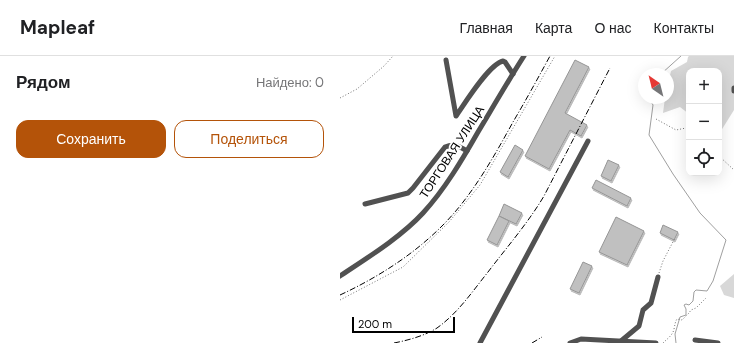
<!DOCTYPE html>
<html lang="ru">
<head>
<meta charset="utf-8">
<style>
  body { margin:0; font-family:"DM Sans",sans-serif; background:#f6f6f6; color:#202124 }
  .controls { position:absolute; right:12px; top:12px; display:grid; overflow:hidden; border-radius:8px; box-shadow:0 4px 16px #0002 }
  .controls button { width:36px; height:36px; display:grid; place-items:center; padding:0; border:0; border-bottom:1px solid #e0e0e0; background:#fff; color:#202124; font:20px sans-serif }
  .compass { position:absolute; left:298px; top:12px; width:36px; height:36px; border-radius:50%; background:#fff; box-shadow:0 4px 16px #0002; rotate:325deg }
  .scale { position:absolute; left:12px; bottom:10px; width:103px; box-sizing:border-box; padding-left:4px; border:2px solid #000; border-top:0; font-size:11px; line-height:14px; white-space:nowrap; color:#000; -webkit-text-stroke:3px #fff; paint-order:stroke }
  .list { margin:0; padding:0; list-style:none }
  h2 { display:flex; justify-content:space-between; align-items:center; height:52px; margin:0; padding:0 16px; font-size:17px }
  h2 small { font-size:13px; font-weight:400; color:#757577 }
  .actions { display:flex; gap:8px; padding:12px 16px }
  .actions a { flex:1; padding:9px 0; border:1px solid #b45309; border-radius:12px; text-align:center; font-size:14px; color:#b45309 }
  .actions .main { background:#b45309; color:#fff }
  .icon { flex:none; width:22px; height:22px; fill:none; stroke:currentColor; stroke-width:2; stroke-linecap:round; stroke-linejoin:round }
  .map { position:relative; flex:none; width:394px; height:287px; overflow:hidden }
  header { display:flex; align-items:center; gap:24px; box-sizing:border-box; height:56px; padding:0 20px; background:#fff; border-bottom:1px solid #e0e0e0 }
  header strong { font-size:19px }
  nav { display:flex; gap:22px; margin-inline-start:auto; font-size:14px }
  main { display:flex }
  aside { flex:1; background:#fff }
  .map>svg:first-child { display:block }
  .green { fill:#d8d8d8 }
  .lines { fill:none; stroke-linecap:round; stroke-linejoin:round }
  .stream { stroke:#9f9f9f; stroke-width:1 }
  .building { fill:#c0c0c0; stroke:#959595; filter:url(#shadow) }
  .path { stroke:#737373; stroke-width:1; stroke-dasharray:1 2; stroke-linecap:butt }
  .minor { stroke:#515151; stroke-width:5 }
  .rail { stroke:#000; stroke-width:1; stroke-dasharray:6 2 1 2; stroke-linecap:butt }
  .labels { text-anchor:middle; dominant-baseline:central; stroke-width:3.5; stroke-linejoin:round; paint-order:stroke }
  .street-label { font-size:12px; fill:#000; stroke:#fff }
</style>
</head>
<body>
<header>
<strong>Mapleaf</strong>
<nav><a>Главная</a><a>Карта</a><a>О нас</a><a>Контакты</a></nav>
</header>
<main>
<aside>
<h2>Рядом<small>Найдено: 0</small></h2>
<ul class="list">
</ul>
<div class="actions"><a class="main">Сохранить</a><a>Поделиться</a></div>
</aside>
<div class="map">
<svg width="394" height="287" viewBox="0 0 394 287">
  <defs>
    <filter id="shadow"><feDropShadow dx="1" dy="2" stdDeviation="0" flood-color="#0004"/></filter>
  </defs>
  <rect width="100%" height="100%" fill="#fff"/>
  <g class="green">
    <path d="M 349,0 L 394,0 L 394,54 L 379,78 L 379,15 L 349,15 L 349,58 L 340,51 L 323,57 L 325,42 L 328,42 L 328,28 L 331,15 L 347,6 L 348,1 Z"/>
    <path d="M 394,218 L 394,242 L 384,239 L 380,230 Z"/>
  </g>
  <g class="lines">
    <g class="stream">
      <path d="M 321,18 L 341,0"/>
      <path d="M 309,42 L 313,49 L 309,79 L 333,118 L 360,157 L 386,184 L 373,225 L 367,235 L 356,234 L 354,236 L 353,245 L 349,249 L 346,248 L 344,249 L 346,253 L 346,259 L 340,261 L 335,278 L 336,287"/>
    </g>
  </g>
  <g class="building">
    <path d="M 235,4 L 249,11 L 225,57 L 247,69 L 241,80 L 230,74 L 209,113 L 185,100 Z"/>
    <path d="M 175,89 L 183,94 L 168,121 L 160,116 Z"/>
    <path d="M 268,104 L 279,109 L 271,125 L 261,120 Z"/>
    <path d="M 256,124 L 291,142 L 287,150 L 252,132 Z"/>
    <path d="M 164,148 L 182,157 L 176,168 L 159,160 Z"/>
    <path d="M 159,160 L 169,165 L 157,189 L 147,184 Z"/>
    <path d="M 276,161 L 304,175 L 287,209 L 259,196 Z"/>
    <path d="M 323,169 L 338,176 L 334,184 L 320,177 Z"/>
    <path d="M 243,206 L 252,210 L 239,237 L 230,233 Z"/>
  </g>
  <g class="lines">
    <g class="path">
      <path d="M 0,42 L 17,33 L 44,10 L 53,0"/>
      <path d="M 316,63 L 336,74 L 346,72 L 349,73"/>
      <path d="M 379,100 L 394,114"/>
      <path d="M 319,217 L 323,205 L 335,182"/>
      <path d="M 0,244 L 63,211 L 109,166 L 140,129 L 215,0"/>
      <path d="M 323,287 C 327,283 333,279 334,273 C 335,269 335,266 337,263 L 342,264 L 349,257 L 351,254 L 356,252 L 366,242"/>
    </g>
    <g class="minor">
      <path d="M 106,4 L 116,60 C 125,47 149,8 163,5 L 165,6 L 173,18"/>
      <path d="M 394,32 L 394,35"/>
      <path d="M 25,148 L 68,137 L 73,132 L 105,91 C 114,87 119,90 127,95"/>
      <path d="M 0,220 C 27,202 61,181 83,157 C 105,133 122,104 138,76 C 153,51 168,25 184,0"/>
      <path d="M 355,284 L 378,287"/>
      <path d="M 281,285 L 299,270 L 303,254 L 311,247 L 318,221"/>
      <path d="M 140,287 L 248,85"/>
      <path d="M 230,287 L 241,283 L 316,287"/>
    </g>
    <g class="rail">
      <path d="M 0,239 C 43,219 84,192 115,156 C 138,129 156,97 173,66 C 186,44 198,22 210,0"/>
      <path d="M 54,287 C 69,284 84,280 97,272 C 118,257 132,236 148,216 C 167,191 188,167 204,140 L 270,12"/>
      <path d="M 192,287 L 202,281"/>
    </g>
  </g>
  <g class="labels">
    <g class="street-label">
      <text transform="translate(112 96) rotate(-57)">ТОРГОВАЯ УЛИЦА</text>
    </g>
  </g>
</svg>
<div class="controls">
<button>+</button>
<button>−</button>
<button><svg class="icon" aria-label="locate" viewBox="0 0 24 24"><circle cx="12" cy="12" r="6"/><path d="M12 2v4M12 18v4M2 12h4M18 12h4"/></svg></button>
</div>
<svg class="compass" viewBox="-18 -18 36 36"><path d="M0-13l5 13h-10z" fill="#e53935"/><path d="M0 13l5-13h-10z" fill="#757577"/></svg>
<div class="scale">200 m</div>
</div>
</main>
</body>
</html>
